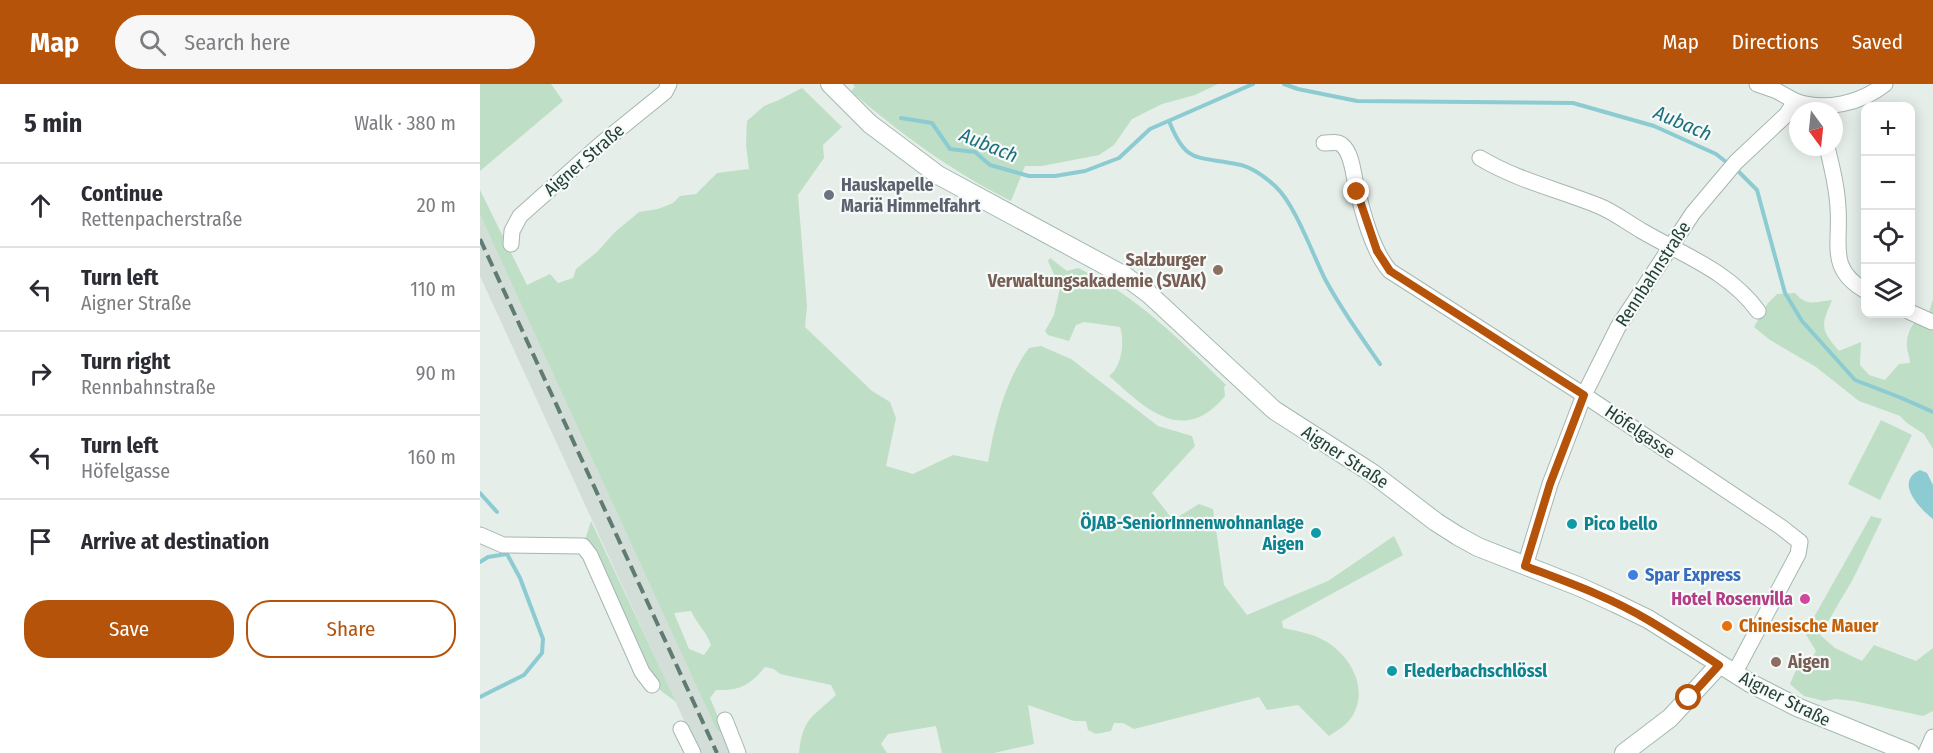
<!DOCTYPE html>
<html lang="en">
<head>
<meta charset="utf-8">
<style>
  body { margin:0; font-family:"Fira Sans Condensed",sans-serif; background:#f7f7f7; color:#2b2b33 }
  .controls { position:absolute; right:18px; top:18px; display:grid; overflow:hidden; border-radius:12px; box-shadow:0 3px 15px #0003 }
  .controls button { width:54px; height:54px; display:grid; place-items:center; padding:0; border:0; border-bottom:2px solid #e1e1e2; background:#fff; color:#2b2b33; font:30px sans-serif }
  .compass { position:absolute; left:1309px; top:18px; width:54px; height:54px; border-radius:50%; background:#fff; box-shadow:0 3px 15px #0003; rotate:165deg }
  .stop { position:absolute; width:18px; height:18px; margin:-14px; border:4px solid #b45309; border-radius:50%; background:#fff }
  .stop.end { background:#b45309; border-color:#fff; box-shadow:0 2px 6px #0008 }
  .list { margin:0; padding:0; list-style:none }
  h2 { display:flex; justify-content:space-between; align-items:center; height:78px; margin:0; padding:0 24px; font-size:26px }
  h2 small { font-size:20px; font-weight:400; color:#7c7c81 }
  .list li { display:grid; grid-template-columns:39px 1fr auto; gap:18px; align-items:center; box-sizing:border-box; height:84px; padding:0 24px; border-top:2px solid #e1e1e2 }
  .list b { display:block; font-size:22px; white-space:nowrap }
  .list p { margin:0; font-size:20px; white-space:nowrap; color:#7c7c81 }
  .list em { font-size:20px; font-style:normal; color:#7c7c81 }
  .actions { display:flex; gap:12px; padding:18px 24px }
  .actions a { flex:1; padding:14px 0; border:2px solid #b45309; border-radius:24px; text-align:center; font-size:21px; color:#b45309 }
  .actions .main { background:#b45309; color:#fff }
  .icon { flex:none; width:33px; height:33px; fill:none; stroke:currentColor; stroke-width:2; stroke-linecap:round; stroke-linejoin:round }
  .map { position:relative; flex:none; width:1453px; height:669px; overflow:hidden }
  header { display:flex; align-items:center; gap:36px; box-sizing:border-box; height:84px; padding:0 30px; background:#b45309; color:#fff }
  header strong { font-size:28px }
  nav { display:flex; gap:33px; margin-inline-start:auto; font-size:21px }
  .search { width:420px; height:54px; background:#f7f7f7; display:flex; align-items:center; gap:15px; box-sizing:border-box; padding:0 21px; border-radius:33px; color:#7c7c81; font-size:22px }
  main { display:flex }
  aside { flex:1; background:#fff }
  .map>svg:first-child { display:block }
  .built { fill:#d3ded8 }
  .green { fill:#bedfc5; fill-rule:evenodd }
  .water { fill:#8dcbd2 }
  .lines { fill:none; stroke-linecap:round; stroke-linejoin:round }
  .stream { stroke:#8dcbd2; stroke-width:4 }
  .street-casing { stroke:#a7b6b0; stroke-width:17 }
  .secondary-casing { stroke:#a3bab1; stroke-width:20 }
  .street { stroke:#fff; stroke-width:15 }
  .secondary { stroke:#fff; stroke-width:18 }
  .rail { stroke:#5f7b72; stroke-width:4; stroke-dasharray:12 6; stroke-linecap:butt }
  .route { stroke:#b45309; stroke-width:8 }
  .worship-dot { fill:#6b7280; stroke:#f6faf8; stroke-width:2 }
  .education-dot { fill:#8d6e63; stroke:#f6faf8; stroke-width:2 }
  .culture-dot { fill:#0f9aa8; stroke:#f6faf8; stroke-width:2 }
  .shop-dot { fill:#3f7fe0; stroke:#f6faf8; stroke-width:2 }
  .hotel-dot { fill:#d1479c; stroke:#f6faf8; stroke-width:2 }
  .food-dot { fill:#e8710a; stroke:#f6faf8; stroke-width:2 }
  .labels { text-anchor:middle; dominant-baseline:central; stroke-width:4.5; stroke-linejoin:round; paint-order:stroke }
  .street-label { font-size:18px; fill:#244037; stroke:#f6faf8 }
  .worship-label { font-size:18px; font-weight:bold; fill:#5b616d; stroke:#f6faf8; text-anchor:start }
  .education-label { font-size:18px; font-weight:bold; fill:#785e54; stroke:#f6faf8; text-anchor:end }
  .culture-label { font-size:18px; font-weight:bold; fill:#0d838f; stroke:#f6faf8; text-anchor:start }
  .shop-label { font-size:18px; font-weight:bold; fill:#366cbe; stroke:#f6faf8; text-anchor:start }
  .hotel-label { font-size:18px; font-weight:bold; fill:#b23c85; stroke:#f6faf8; text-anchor:end }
  .food-label { font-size:18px; font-weight:bold; fill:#c56008; stroke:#f6faf8; text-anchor:start }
  .water-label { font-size:20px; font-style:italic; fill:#1d717d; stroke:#f6faf8 }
</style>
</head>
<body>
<header>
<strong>Map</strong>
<div class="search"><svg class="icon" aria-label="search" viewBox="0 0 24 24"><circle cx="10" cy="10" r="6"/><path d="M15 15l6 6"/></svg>Search here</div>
<nav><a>Map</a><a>Directions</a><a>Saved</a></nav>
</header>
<main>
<aside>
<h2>5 min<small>Walk · 380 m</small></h2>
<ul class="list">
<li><svg class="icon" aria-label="ahead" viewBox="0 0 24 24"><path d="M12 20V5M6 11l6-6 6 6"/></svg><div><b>Continue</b><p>Rettenpacherstraße</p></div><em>20 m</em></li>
<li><svg class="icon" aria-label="left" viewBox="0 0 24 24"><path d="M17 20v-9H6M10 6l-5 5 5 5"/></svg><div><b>Turn left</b><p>Aigner Straße</p></div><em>110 m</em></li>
<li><svg class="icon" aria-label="right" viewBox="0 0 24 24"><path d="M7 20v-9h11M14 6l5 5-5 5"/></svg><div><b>Turn right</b><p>Rennbahnstraße</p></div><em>90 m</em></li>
<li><svg class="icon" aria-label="left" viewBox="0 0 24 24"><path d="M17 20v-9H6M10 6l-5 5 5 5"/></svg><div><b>Turn left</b><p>Höfelgasse</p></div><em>160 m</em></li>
<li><svg class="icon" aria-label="arrive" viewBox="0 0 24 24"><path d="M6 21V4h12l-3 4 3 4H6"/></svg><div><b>Arrive at destination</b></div></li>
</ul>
<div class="actions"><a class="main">Save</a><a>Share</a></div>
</aside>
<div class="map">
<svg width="1453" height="669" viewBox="0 0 1453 669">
  <rect width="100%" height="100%" fill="#e5eee9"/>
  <path class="built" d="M 0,131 L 237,647 L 242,649 L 252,669 L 219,669 L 0,192 Z"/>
  <g class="green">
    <path d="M 0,0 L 71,0 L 83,17 L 0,87 Z"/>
    <path d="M 373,0 L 738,0 L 715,11 L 682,20 L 652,35 L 634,61 L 619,71 L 562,82 L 545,82 L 531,117 C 471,87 422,51 371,7 L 375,3 Z"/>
    <path d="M 322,4 L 362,43 L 343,61 L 344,74 L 318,111 L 327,222 L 325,243 L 392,307 L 410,318 L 416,334 L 406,382 L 433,390 L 473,371 L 508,378 C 515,338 525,297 549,264 L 561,262 L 591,275 L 678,342 L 712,352 L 715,362 L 672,409 L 693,436 L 719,420 L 733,425 L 744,501 L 767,531 L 848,497 L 914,452 L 923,471 L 802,537 L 803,544 C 818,547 834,550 847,558 C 874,575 891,611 868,638 C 863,643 855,648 849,652 L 818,621 L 787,626 L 779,613 L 654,645 L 643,639 L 634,639 L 631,647 L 616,650 L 608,646 L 606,637 L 594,637 L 548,621 L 554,660 L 514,669 L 462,669 L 456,642 L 408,650 L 401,660 L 407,669 L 319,669 C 323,633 332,634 356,611 L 351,601 L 300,590 L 294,585 L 285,583 C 270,601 260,607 236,606 L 230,614 L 242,642 L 242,649 L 237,647 L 0,131 L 0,106 L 47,201 L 70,190 L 78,199 L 93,194 L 96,185 L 117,168 L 135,148 L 159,128 L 178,125 L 193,119 L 200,112 L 216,110 L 237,89 L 269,85 L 266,61 L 267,37 L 284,22 L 299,16 ZM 211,527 C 217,540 226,547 231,561 L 224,571 L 209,565 L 194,529 Z"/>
    <path d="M 570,174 L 587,187 L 598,184 C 656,211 701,257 746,301 L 744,303 L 745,312 C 740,318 734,324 728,328 C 691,354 656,315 629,292 C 642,283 645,257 640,243 L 604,238 L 596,241 L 589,257 L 568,251 L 565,247 L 574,231 L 580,204 L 568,177 Z"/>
    <path d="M 1315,209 C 1327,223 1335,218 1352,216 C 1341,242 1340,245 1359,267 L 1381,258 L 1380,281 L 1389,291 L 1405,296 L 1419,280 L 1430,279 C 1430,273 1426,265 1427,259 C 1427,246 1437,232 1449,228 L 1453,215 L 1453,365 L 1444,350 L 1427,339 L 1420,332 L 1379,317 L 1336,283 L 1290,256 L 1274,243 L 1288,219 L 1297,210 Z"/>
    <path d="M 1401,336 L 1432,351 L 1400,416 L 1368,400 Z"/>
    <path d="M 1391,432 L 1402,435 L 1373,495 L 1340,551 L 1355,564 L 1382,577 L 1394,561 L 1436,577 L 1453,564 L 1453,627 L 1443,632 L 1374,617 L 1356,615 L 1344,617 L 1324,612 L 1310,600 L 1318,581 L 1328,582 L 1336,567 L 1325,549 Z"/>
    <path d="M 111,437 L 196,618 L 180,606 L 168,590 L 105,456 Z"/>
  </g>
  <path class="water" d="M 1440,386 L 1447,389 L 1453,401 L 1453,435 C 1439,424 1414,398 1440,386 Z"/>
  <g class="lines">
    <g class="stream">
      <path d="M 804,0 L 818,5 L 877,17 L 1093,19 L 1174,42 L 1236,70 L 1250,81"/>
      <path d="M 421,34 L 452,39 L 470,65 L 495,68 L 510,81 L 549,92 L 575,92 L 605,87 L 639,74 L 670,45 L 773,0"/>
      <path d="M 689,37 C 706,80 716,72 756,80 C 771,82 784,92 795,102 C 815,120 832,169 845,195 C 861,225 881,253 900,280"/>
      <path d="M 1256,85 L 1277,106 L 1305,209 L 1322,237 L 1375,296 L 1419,313 L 1453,328"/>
      <path d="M 0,409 L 17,428"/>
      <path d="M 0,478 L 8,473 L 27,470 L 40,494 L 63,555 L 62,569 L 44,591 L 0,613"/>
    </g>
    <g class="street-casing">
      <g id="street">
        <path d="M 1277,0 L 1297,7 L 1315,17"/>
        <path d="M 844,59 C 850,59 858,57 862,61 C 872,69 873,89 876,101 C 882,126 892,167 910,187 L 1104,311 L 1301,443 L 1320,458 L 1318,470 L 1254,590"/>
        <path d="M 1347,63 C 1352,83 1357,103 1358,124 C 1361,160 1347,185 1386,207"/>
        <path d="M 1000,74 C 1039,97 1077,105 1119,122 C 1134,128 1148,139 1162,147 C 1203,171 1249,187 1278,227"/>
        <path d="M 31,160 L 32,147 L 40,132 L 122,59 L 185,8 L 189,0"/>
        <path d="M 1430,228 L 1452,238"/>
        <path d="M 0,451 L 23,461 L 103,462 L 110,471 L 162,588 L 172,601"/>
        <path d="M 1045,482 L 1070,400 L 1104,311 L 1138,243 L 1213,129 L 1256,78 L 1307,30 L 1315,17 C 1345,28 1381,19 1405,0"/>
        <path d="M 245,636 L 258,669"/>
        <path d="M 201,645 L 213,669"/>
        <path d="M 1446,669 L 1453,653"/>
      </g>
    </g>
    <g class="secondary-casing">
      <g id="secondary">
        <path d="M 350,0 L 390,40 L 458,91 L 645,192 L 669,210 L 794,326 L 892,389 L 956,438 L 978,452 L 998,463 L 1100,503 L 1135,519 L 1168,535 L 1270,599 L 1317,623 L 1430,669"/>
        <path d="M 1144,669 L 1190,634 L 1239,581"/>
      </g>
    </g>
    <use href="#street" class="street"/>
    <use href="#secondary" class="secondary"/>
    <path class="rail" d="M 0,155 L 237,669"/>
  </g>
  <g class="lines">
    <path class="route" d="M 877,108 L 897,167 L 910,187 L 1104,311 L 1070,400 L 1045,482 C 1087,498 1130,513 1168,536 C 1192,550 1216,566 1239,581 L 1209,614"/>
  </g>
  <circle class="worship-dot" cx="349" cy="111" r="6"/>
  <g class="education-dot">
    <circle cx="738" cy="186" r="6"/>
    <circle cx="1296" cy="578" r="6"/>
  </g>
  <g class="culture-dot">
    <circle cx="1092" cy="440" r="6"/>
    <circle cx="836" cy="449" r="6"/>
    <circle cx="912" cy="587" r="6"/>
  </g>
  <circle class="shop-dot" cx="1153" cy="491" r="6"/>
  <circle class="hotel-dot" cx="1325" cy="515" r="6"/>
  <circle class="food-dot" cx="1247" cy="542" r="6"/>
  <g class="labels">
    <g class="street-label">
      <text transform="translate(104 76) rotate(-41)">Aigner Straße</text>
      <text transform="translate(1173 190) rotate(-57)">Rennbahnstraße</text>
      <text transform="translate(1160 348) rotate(34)">Höfelgasse</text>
      <text transform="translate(865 373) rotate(33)">Aigner Straße</text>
      <text transform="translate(1305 615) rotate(27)">Aigner Straße</text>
    </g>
    <g class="worship-label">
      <text x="361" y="101">Hauskapelle<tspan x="361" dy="21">Mariä Himmelfahrt</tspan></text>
    </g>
    <g class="education-label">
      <text x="726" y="176">Salzburger<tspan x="726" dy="21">Verwaltungsakademie (SVAK)</tspan></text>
      <text x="1308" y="578" text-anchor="start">Aigen</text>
    </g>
    <g class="culture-label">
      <text x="824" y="439" text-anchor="end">ÖJAB-SeniorInnenwohnanlage<tspan x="824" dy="21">Aigen</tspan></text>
      <text x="1104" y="440">Pico bello</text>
      <text x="924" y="587">Flederbachschlössl</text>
    </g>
    <g class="shop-label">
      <text x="1165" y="491">Spar Express</text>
    </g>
    <g class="hotel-label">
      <text x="1313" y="515">Hotel Rosenvilla</text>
    </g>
    <g class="food-label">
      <text x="1259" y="542">Chinesische Mauer</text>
    </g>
    <g class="water-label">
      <text transform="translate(1203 39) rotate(23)">Aubach</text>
      <text transform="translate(509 61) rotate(22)">Aubach</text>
    </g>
  </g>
</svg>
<div class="controls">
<button>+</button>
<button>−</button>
<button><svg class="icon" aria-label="locate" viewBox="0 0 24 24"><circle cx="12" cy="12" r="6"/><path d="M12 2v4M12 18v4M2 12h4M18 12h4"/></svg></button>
<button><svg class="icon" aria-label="layers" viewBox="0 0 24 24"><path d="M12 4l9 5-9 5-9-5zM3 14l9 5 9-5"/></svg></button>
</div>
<svg class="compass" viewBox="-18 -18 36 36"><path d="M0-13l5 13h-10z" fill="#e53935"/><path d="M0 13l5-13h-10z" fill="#7c7c81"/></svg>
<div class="stop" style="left:1209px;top:614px"></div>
<div class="stop end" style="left:877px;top:108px"></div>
</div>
</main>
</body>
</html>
